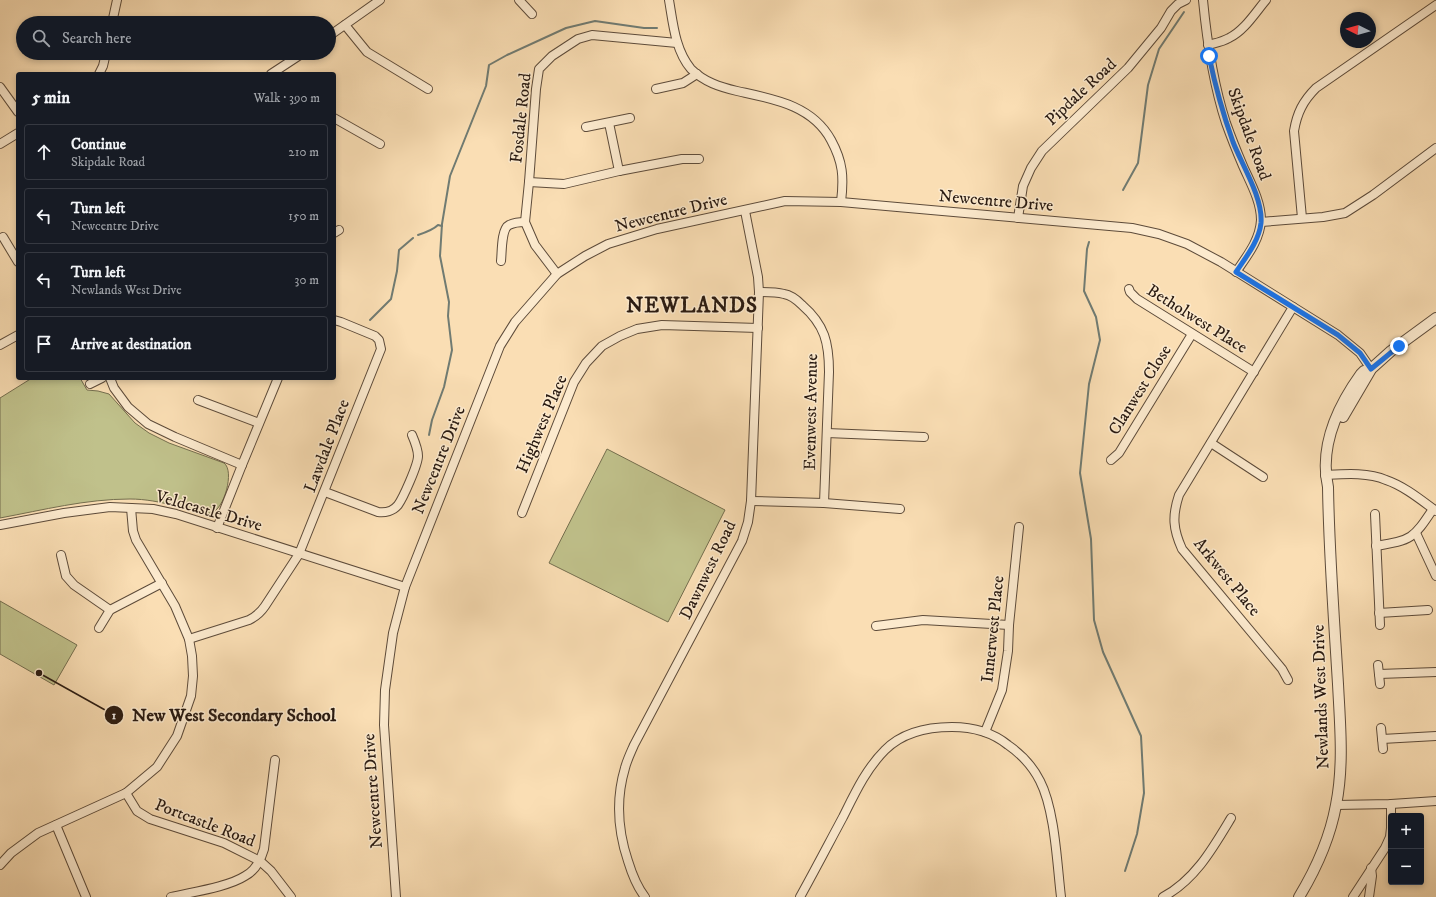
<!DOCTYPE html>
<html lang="en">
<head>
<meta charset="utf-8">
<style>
  body { margin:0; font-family:"IM FELL DW Pica",serif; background:#242831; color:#f1f3f6 }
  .controls { position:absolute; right:12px; bottom:12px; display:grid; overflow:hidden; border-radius:4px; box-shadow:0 2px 6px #0003 }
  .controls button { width:36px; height:36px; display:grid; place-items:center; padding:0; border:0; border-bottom:1px solid #363941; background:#171b24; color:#f1f3f6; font:20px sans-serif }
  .compass { position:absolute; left:1340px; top:12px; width:36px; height:36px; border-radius:50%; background:#171b24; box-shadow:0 2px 6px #0003; rotate:275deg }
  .stop { position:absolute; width:12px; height:12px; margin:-9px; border:3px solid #1a73e8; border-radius:50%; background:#fff }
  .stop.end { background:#1a73e8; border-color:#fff; box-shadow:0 1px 4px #0008 }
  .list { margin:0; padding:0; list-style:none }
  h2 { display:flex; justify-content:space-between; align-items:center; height:52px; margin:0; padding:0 16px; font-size:17px }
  h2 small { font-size:13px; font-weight:400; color:#9ea1a6 }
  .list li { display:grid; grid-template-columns:26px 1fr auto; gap:12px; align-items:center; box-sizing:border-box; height:56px; margin:0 8px 8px; padding:0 8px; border:1px solid #363941; border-radius:4px }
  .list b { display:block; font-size:15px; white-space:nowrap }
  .list p { margin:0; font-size:13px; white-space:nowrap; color:#9ea1a6 }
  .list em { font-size:13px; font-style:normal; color:#9ea1a6 }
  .icon { flex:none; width:22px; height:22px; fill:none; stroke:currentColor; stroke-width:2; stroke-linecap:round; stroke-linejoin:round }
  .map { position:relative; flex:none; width:1436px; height:897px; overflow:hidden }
  .search { position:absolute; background:#171b24; box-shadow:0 2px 6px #0003; left:16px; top:16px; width:320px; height:44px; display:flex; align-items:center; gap:10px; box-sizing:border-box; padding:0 14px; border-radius:22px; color:#9ea1a6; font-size:15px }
  .panel { position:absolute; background:#171b24; box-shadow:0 2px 6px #0003; left:16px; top:72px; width:320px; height:308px; border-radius:4px }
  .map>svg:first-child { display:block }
  .green { fill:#c0c18b; stroke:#746e4e }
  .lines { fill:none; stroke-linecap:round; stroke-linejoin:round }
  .stream { stroke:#707b72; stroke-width:2 }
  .minor-casing { stroke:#5d4b3a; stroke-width:10 }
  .tertiary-casing { stroke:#5d4b3a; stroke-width:12 }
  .minor { stroke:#fceace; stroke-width:8 }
  .tertiary { stroke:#fceace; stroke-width:10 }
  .route { stroke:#1a73e8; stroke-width:5 }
  .labels { text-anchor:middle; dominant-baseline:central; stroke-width:3; stroke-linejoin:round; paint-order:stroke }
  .street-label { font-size:17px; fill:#291a11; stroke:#fceace }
  .district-label { font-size:21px; font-weight:bold; letter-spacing:1px; fill:#291a11; stroke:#fceace }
  .leader { fill:none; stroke:#291a11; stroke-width:1.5 }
  .callout-dot { fill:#291a11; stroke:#fceace; stroke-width:1.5 }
  .mark-label { font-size:12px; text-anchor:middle; font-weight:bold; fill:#fff }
  .callout-label { font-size:18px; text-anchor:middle; font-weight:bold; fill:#291a11; stroke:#fceace; stroke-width:3; stroke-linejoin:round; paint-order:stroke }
</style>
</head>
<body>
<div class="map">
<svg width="1436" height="897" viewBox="0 0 1436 897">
  <rect width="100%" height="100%" fill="#fadeb4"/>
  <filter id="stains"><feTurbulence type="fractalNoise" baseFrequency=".005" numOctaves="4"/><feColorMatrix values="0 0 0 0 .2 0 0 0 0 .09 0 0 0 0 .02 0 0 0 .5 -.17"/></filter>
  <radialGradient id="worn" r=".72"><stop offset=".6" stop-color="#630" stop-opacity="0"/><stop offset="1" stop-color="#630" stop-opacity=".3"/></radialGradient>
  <g class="green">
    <path d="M 32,378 L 80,378 L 87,390 L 98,391 L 109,394 L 135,423 L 149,433 L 169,443 L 224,463 C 235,471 224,510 211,513 C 199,515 186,508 175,506 C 161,502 145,499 130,499 C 86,499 43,510 0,518 L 0,398 Z"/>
    <path d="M 607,449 L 725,510 L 668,622 L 549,563 Z"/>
    <path d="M 0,601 L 77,645 L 54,685 L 0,654 Z"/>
  </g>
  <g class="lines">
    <g class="stream">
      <path d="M 1123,190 L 1138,163 L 1148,85 L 1159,49 L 1184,12"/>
      <path d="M 418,235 C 424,233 434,229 438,225 L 442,226"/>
      <path d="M 1089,242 L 1087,249 L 1084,291 L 1096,317 L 1100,340 L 1089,384 L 1080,473 L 1091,539 L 1094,620 L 1103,652 L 1141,736 L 1144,793 L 1137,834 L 1125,871"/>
      <path d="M 370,320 L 391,299 L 397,271 L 399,250 L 413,238"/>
      <path d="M 429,435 L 432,420 L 444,387 L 452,350 L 448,316 L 449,302 L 440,256 L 442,224 L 450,176 L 486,86 L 489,65 L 507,55 L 566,28 L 595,21 L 644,28 L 657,28"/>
    </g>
    <g class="minor-casing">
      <g id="minor">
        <path d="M 519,0 L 532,14"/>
        <path d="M 669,0 C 673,23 675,50 691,69 C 704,82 720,87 737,91 C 773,99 812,105 831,140 C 843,162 844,177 841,202"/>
        <path d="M 1203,0 C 1207,42 1213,83 1226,123 C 1231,137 1237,152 1243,166 C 1250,182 1261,201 1261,220 C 1260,240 1247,256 1236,272"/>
        <path d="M 112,23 L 117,0"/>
        <path d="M 345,25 L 367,52 L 428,89"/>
        <path d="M 329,36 L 380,0"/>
        <path d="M 1208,45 C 1215,43 1222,42 1229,38 C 1244,31 1255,13 1266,0"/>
        <path d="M 99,74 L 103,66 L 106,53"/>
        <path d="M 271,74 L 303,53"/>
        <path d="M 0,87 L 18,112"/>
        <path d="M 656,89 L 683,83 L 697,74"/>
        <path d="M 334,118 L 380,144"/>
        <path d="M 609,123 L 619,171"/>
        <path d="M 586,127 L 630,118"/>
        <path d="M 0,144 L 18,133"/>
        <path d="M 529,182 L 564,184 L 619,171 L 682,159 L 699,159"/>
        <path d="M 1018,218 L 1023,186 L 1031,168 L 1042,151 L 1128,68 L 1161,28 L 1171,11 L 1178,4 L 1186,0"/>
        <path d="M 1302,218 L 1294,131 C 1297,113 1303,101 1316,88 L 1436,5"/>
        <path d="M 1261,222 L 1323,217 L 1345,213 L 1373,195 L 1436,148"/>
        <path d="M 334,233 L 339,230"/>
        <path d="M 3,237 L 18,262"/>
        <path d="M 501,261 C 502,253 501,229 509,225 C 513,223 520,222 525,222"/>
        <path d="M 557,274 L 535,245 L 525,222 L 529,182 L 536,89 L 539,69 L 552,56 L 578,39 L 592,35 L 677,43"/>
        <path d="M 1129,289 L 1130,292 L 1137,299 L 1254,372"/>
        <path d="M 759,292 C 767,292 776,292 784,294 C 791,295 797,300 802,305 C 825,325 829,343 829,372 L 824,503"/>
        <path d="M 0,345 L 18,335"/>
        <path d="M 110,378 L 114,388 L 128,407 L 148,424 L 175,437 L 242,465"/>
        <path d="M 90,384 L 102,378"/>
        <path d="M 198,400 L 259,423"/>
        <path d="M 827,433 L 924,437"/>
        <path d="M 1211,443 L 1263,477"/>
        <path d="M 1111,460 L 1119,453 L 1192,334"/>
        <path d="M 1325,475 C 1344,474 1368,472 1386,480 C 1404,486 1421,500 1436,511"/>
        <path d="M 325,492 L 378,512 C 385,513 393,511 398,505 C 403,498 418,465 418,456 C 418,449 415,442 412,435"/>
        <path d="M 751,501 L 824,503 L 900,509"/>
        <path d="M 522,513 L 574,382 L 586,363 L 602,346 L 620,336 L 637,329 L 662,325 L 758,328"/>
        <path d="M 1375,514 L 1380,625"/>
        <path d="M 0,525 L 64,513 L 110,507 L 153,509 L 176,514 L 405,587"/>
        <path d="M 217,528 L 242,465 L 278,378"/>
        <path d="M 1416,533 L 1436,576"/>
        <path d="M 1376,546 C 1412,540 1413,539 1433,509"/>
        <path d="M 61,555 L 66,576 L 74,585 L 110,610"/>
        <path d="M 1379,613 L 1428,610"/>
        <path d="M 876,626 L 923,620 L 1009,625"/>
        <path d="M 99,628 L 110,610 L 162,583"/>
        <path d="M 189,639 L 249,620 C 257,616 261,612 265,606 L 299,554 L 381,349 L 379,340 L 375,336 L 341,322 L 334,320"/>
        <path d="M 1378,665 L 1380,684"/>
        <path d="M 1379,674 L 1436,672"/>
        <path d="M 1288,680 L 1282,669 L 1182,549 C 1173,529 1172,516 1179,495 L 1293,307"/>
        <path d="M 1381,728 L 1383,749"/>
        <path d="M 985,732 L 1002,690 L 1008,651 L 1009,625 L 1019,527"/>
        <path d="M 1382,739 L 1436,736"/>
        <path d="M 126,793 L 137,811 L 150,819 L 224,843 L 260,861 L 271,871 L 291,897"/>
        <path d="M 1391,804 L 1391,826"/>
        <path d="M 1336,805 L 1391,804 L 1436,801"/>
        <path d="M 56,825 L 86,897"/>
        <path d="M 0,865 L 11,853 L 38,833 L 126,793 L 157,767 L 177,736 L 191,696 L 193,676 L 192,656 L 189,639 L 175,606 L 136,540 L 133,531 L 131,508"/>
        <path d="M 171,897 C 192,892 228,887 245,876 C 255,871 261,859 264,849 L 275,760"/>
        <path d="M 396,897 L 384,725 L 385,690 L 393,633 L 405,587 L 500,346 L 515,322 L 557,274 L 585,256 L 608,244 L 657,229 L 785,201 L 841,202 L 1132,228 L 1159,234 L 1187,244 L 1221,262 L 1338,335 L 1360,353 L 1371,369"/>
        <path d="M 645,897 C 637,887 632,874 628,861 C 618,831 616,798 625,768 C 627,760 631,752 634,745 L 742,541 L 748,522 L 751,501 L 759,292 L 758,277 L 745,211"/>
        <path d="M 800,897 C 815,870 829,843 843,817 C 855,793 866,769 885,750 C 902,733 928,727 952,727 C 972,727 992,732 1008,745 C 1021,754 1033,767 1040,781 C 1055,810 1057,864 1061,897"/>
        <path d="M 1163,897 C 1195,880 1213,848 1231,818"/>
        <path d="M 1353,897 L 1385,848 L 1390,837 L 1391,828"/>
        <path d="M 1369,897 L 1372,876 L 1371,868"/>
      </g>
    </g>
    <g class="tertiary-casing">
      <g id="tertiary">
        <path d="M 1343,417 L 1370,371"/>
        <path d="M 1299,897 C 1316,869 1330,838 1336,805 C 1344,765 1340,724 1338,684 C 1334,618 1329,553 1328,487 C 1319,446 1338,406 1361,374 L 1364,371 L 1371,369 L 1391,351 L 1436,318"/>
      </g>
    </g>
    <use href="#minor" class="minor"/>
    <use href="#tertiary" class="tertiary"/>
  </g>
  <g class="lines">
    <path class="route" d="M 1209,56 C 1215,85 1223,114 1233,142 C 1242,165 1263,198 1261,223 C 1259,241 1246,257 1236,272 L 1338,335 L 1360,353 L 1371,369 L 1399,346"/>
  </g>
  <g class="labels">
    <g class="street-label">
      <text transform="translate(1081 92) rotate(-43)">Pipdale Road</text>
      <text transform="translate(521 118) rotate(-84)">Fosdale Road</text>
      <text transform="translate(1249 134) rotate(70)">Skipdale Road</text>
      <text transform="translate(996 201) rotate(5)">Newcentre Drive</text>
      <text transform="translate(671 213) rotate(-14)">Newcentre Drive</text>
      <text transform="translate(1197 319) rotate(32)">Betholwest Place</text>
      <text transform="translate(1140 390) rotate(-58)">Clanwest Close</text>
      <text transform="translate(811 412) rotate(-89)">Evenwest Avenue</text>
      <text transform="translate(542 424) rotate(-67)">Highwest Place</text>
      <text transform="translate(327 446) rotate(-69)">Lawdale Place</text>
      <text transform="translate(439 460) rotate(-68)">Newcentre Drive</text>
      <text transform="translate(209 511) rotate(16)">Veldcastle Drive</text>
      <text transform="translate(708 570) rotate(-64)">Dawnwest Road</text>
      <text transform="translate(1227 577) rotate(51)">Arkwest Place</text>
      <text transform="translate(993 629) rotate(-84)">Innerwest Place</text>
      <text transform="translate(1321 697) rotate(-92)">Newlands West Drive</text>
      <text transform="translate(373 791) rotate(-94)">Newcentre Drive</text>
      <text transform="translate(205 823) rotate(21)">Portcastle Road</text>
    </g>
    <g class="district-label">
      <text x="692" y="306">NEWLANDS</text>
    </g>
  </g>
  <path class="leader" d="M39 673L114 715"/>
  <g class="callout-dot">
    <circle cx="39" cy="673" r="4"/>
    <circle cx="114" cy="715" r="10"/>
  </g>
  <g class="mark-label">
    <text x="114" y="719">1</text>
  </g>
  <g class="callout-label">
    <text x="234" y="721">New West Secondary School</text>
  </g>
  <rect width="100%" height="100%" filter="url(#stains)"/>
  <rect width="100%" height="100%" fill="url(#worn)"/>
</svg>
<div class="controls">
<button>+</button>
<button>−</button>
</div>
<svg class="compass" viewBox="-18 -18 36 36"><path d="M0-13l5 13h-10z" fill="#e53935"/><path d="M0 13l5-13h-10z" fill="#9ea1a6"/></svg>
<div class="stop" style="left:1209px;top:56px"></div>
<div class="stop end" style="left:1399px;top:346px"></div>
<div class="search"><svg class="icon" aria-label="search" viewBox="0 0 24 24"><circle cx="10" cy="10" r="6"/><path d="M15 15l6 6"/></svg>Search here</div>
<section class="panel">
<h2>5 min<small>Walk · 390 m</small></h2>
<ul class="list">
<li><svg class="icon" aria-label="ahead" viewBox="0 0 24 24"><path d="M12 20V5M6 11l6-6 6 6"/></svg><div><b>Continue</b><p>Skipdale Road</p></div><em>210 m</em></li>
<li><svg class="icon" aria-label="left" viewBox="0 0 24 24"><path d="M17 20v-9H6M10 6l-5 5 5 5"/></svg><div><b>Turn left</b><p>Newcentre Drive</p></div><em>150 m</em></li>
<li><svg class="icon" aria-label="left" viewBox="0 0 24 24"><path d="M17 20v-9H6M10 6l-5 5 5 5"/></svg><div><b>Turn left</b><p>Newlands West Drive</p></div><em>30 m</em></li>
<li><svg class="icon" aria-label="arrive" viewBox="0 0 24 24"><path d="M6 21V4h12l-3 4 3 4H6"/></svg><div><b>Arrive at destination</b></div></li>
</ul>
</section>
</div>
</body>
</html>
